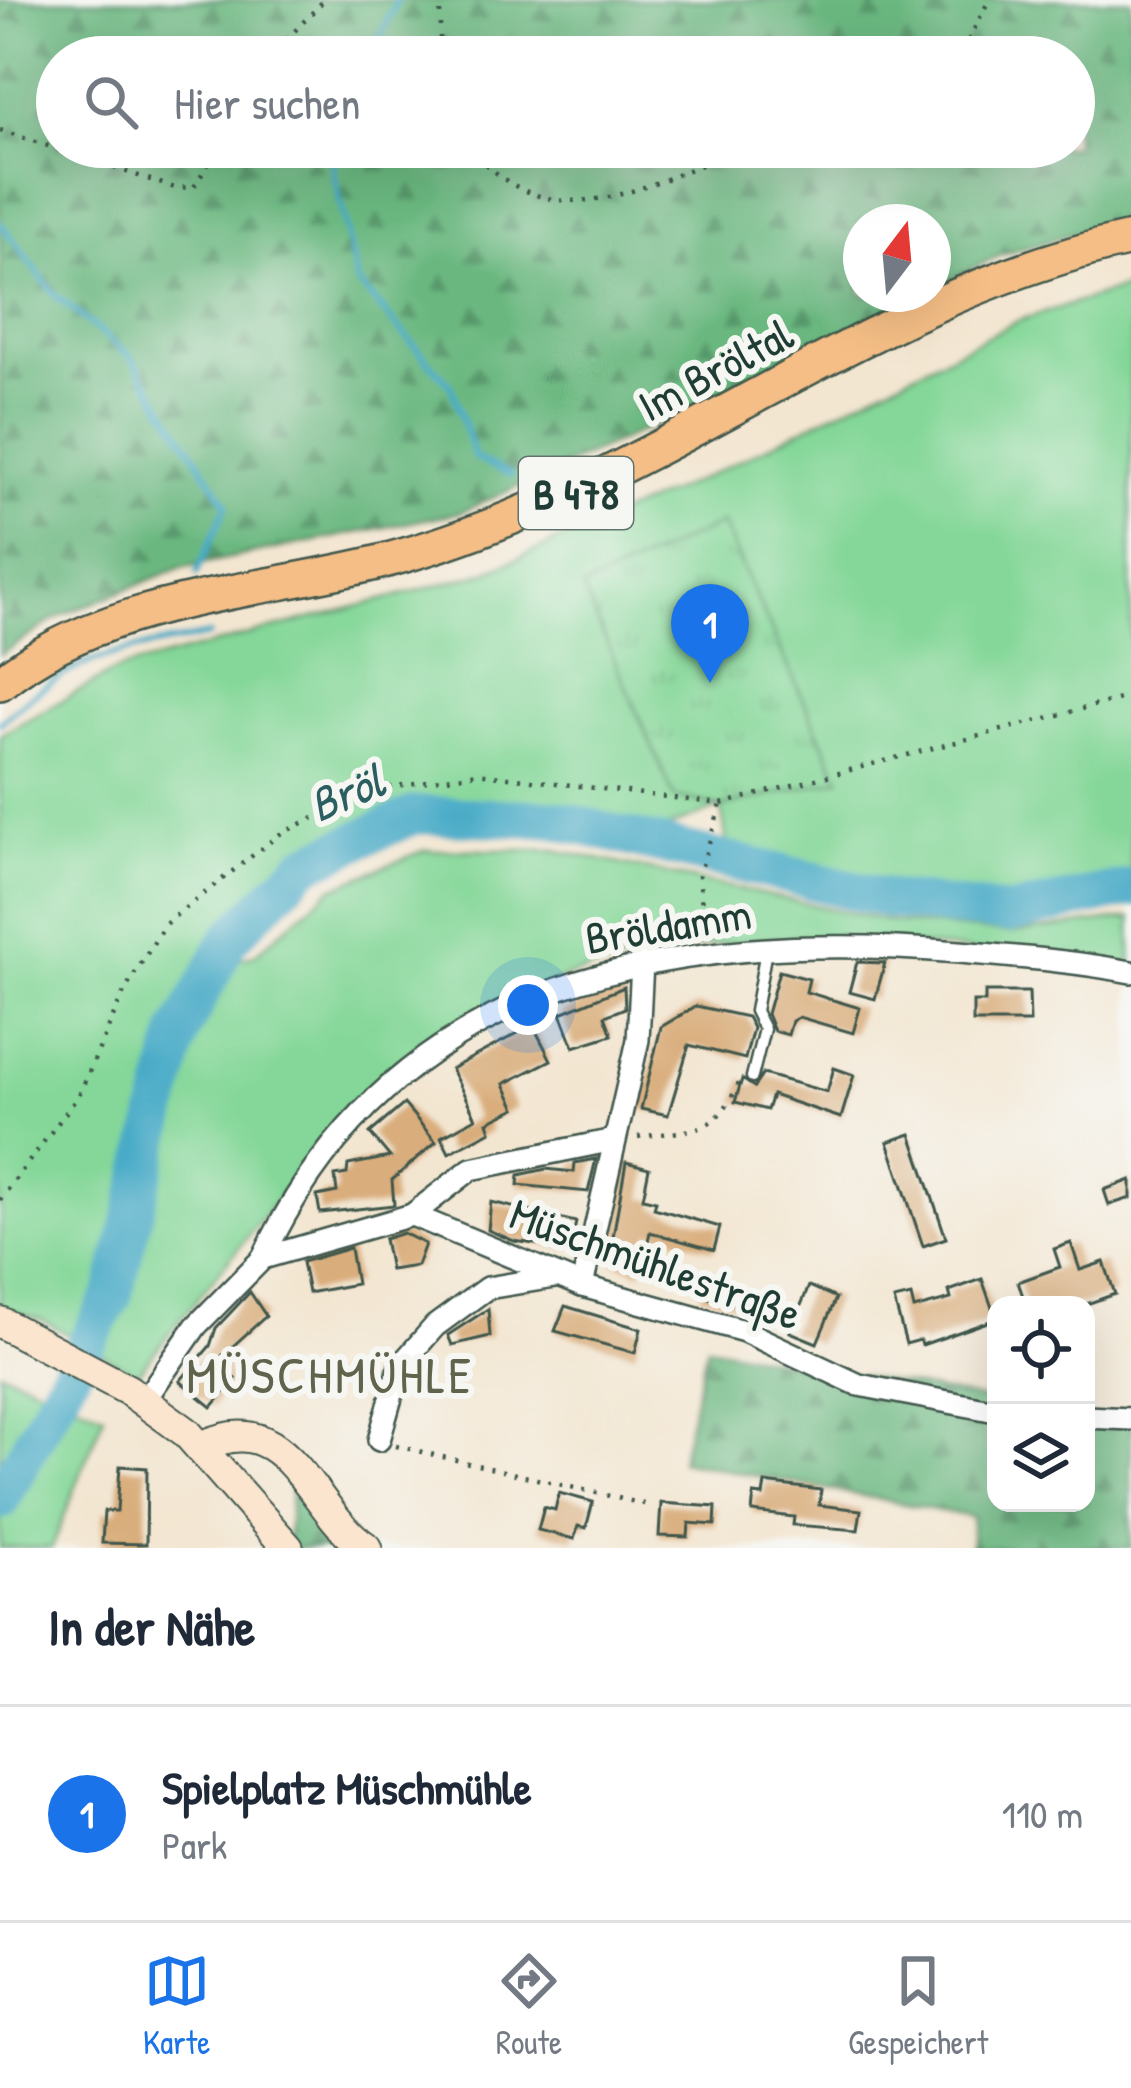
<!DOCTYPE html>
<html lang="de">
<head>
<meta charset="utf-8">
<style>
  body { margin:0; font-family:"Patrick Hand",sans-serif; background:#f2f2f3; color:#1f2937 }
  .controls { position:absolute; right:36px; bottom:36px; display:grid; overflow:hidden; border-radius:24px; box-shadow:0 12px 48px #0002 }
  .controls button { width:108px; height:108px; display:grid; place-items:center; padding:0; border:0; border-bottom:3px solid #e0e1e3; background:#fff; color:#1f2937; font:60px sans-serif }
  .compass { position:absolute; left:843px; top:204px; width:108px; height:108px; border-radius:50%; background:#fff; box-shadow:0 12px 48px #0002; rotate:16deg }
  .you { position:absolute; left:528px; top:1005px; width:42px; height:42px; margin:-30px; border:9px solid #fff; border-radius:50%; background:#1a73e8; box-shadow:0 0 0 18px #1a73e833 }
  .badge { display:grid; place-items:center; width:78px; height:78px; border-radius:50%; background:#1a73e8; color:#fff; font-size:39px; font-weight:700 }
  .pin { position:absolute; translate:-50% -99px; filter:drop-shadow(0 3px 6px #0008) }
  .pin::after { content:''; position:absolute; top:63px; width:42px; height:36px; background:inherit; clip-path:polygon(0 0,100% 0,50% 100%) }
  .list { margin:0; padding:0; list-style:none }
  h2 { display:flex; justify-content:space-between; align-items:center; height:156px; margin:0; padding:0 48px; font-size:51px }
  h2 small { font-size:39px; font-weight:400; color:#747a83 }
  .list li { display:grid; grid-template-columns:78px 1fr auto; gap:36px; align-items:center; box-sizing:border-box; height:216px; padding:0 48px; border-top:3px solid #e0e1e3 }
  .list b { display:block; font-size:45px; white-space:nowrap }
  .list p { margin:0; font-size:39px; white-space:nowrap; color:#747a83 }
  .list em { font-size:39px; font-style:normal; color:#747a83 }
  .icon { flex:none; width:66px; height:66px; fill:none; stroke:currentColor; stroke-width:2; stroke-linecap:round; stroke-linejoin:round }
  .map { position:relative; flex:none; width:1131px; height:1548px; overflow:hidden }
  .search { position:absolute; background:#fff; box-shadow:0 12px 48px #0002; left:36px; right:36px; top:36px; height:132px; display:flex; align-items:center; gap:30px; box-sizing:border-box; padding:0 42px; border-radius:66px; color:#747a83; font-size:45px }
  .sheet { height:372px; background:#fff }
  nav { display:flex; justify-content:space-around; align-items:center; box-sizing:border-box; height:168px; border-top:3px solid #e0e1e3; background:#fff; font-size:33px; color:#747a83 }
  nav a { display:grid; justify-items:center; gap:6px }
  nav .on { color:#1a73e8 }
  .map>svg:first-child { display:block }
  .green { fill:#84d798; stroke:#528a66; stroke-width:3 }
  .forest { fill:url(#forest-firs); stroke:#457a5a; stroke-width:3; fill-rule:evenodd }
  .park { fill:url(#park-tufts); stroke:#528a66; stroke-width:3 }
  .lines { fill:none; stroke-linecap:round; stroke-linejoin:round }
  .stream { stroke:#48abc7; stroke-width:6 }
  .river { stroke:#48abc7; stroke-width:39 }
  .building { fill:#d9ad7c }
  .lane-casing { stroke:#3f564c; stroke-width:15 }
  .street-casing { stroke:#3f564c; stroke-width:26 }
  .secondary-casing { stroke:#3f564c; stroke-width:34 }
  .primary-casing { stroke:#3f564c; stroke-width:38 }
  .path { stroke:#3f564c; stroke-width:4.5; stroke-dasharray:3 9; stroke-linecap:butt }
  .lane { stroke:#fff; stroke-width:10 }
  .street { stroke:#fff; stroke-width:21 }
  .secondary { stroke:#fbe5cf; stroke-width:30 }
  .primary { stroke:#f5be86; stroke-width:33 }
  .labels { text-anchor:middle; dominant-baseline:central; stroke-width:12; stroke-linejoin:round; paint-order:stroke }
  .shield { fill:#f6f6f2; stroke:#60746d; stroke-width:3 }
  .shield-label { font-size:42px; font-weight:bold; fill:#1f3d34 }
  .street-label { font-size:45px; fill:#1f3d34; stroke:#f6f6f2 }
  .water-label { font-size:48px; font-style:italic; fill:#2b5e60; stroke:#f6f6f2 }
  .quarter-label { font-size:51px; letter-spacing:3px; fill:#60644d; stroke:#f6f6f2 }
</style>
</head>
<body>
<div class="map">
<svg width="1131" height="1548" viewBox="0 0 1131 1548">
  <defs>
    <pattern id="forest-firs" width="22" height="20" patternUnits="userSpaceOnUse" patternTransform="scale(3)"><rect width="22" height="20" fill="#6bb880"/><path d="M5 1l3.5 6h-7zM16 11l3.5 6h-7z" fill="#57976a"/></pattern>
    <pattern id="park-tufts" width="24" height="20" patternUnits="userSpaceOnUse" patternTransform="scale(3)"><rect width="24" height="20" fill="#84d798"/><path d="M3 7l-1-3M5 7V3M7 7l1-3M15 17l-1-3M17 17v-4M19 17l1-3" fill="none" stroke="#72b984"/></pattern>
  </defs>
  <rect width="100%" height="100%" fill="#f6f6f2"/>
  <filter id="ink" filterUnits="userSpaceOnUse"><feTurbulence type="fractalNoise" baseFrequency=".00833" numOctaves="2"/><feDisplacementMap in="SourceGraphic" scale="24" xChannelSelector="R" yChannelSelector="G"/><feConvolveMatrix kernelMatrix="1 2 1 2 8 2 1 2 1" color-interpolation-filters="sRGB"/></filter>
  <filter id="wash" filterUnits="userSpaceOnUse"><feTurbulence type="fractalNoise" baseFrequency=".004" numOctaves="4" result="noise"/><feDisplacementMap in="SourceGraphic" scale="48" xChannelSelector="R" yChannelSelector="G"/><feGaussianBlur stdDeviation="2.7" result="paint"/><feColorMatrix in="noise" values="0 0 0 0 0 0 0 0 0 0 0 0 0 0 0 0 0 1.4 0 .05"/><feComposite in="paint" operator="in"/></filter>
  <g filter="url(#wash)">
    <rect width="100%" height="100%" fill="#f3e6d1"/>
    <g class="green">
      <path d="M 1131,286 L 1131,880 L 1011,907 L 728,850 L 721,807 L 671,826 L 668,838 L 558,811 L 413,810 L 299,855 L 221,933 L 193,973 L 254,955 L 332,888 L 425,850 L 555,850 L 893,922 L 1011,933 L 1131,918 L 1131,967 L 834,937 L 773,938 L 664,951 L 565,977 L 388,1076 L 339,1123 L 137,1374 L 42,1320 L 0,1307 L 0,735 L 117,670 L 484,573 L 708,476 L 1020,320 Z"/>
      <path d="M 0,1371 L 104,1414 L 52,1548 L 0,1548 Z"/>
    </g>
    <g class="forest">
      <path d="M 0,0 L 1131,0 L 1131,217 L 1001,255 L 933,288 L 933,222 L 861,222 L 861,294 L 921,294 L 673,417 L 461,512 L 180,568 L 62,615 L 0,655 ZM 57,57 L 1074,57 L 1074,147 L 57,147 Z"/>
      <path d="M 707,1346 L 996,1402 L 996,1503 L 1086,1503 L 1086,1417 L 1131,1425 L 1131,1548 L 971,1548 L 972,1517 L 680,1461 Z"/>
      <path d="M 291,1491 L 336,1548 L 287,1548 Z"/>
    </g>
    <path class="park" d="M 722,523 L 840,779 L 722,807 L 674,797 L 583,588 Z"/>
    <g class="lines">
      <g class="stream">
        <path d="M 371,57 L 397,0"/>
        <path d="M 336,147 L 333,167 L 357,282 L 451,386 L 475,458 L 511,475"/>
        <path d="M 0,223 L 56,296 L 132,358 L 227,504 L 197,573"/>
        <path d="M 0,723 C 75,653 113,654 209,635"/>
      </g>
      <path class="river" d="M 0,1500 L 113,1295 L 180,1032 L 229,940 L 305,864 L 414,815 L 552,819 L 893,900 L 1009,914 L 1131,888"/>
    </g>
    <g id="blocks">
      <g class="building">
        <path d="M 857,962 L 885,963 L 875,999 L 849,992 Z"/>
        <path d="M 779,971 L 809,979 L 806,992 L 860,1008 L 853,1033 L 799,1017 L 792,1021 L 788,1035 L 774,1031 L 767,1014 Z"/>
        <path d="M 624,987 L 625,1008 L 605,1016 L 612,1035 L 574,1047 L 561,1013 Z"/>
        <path d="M 985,992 L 1029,992 L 1030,1022 L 973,1022 L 973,1002 L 985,1002 Z"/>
        <path d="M 696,1006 L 747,1017 L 753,1028 L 745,1059 L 689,1045 L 668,1115 L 641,1109 L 661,1027 Z"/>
        <path d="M 533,1025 L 551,1060 L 504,1084 L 516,1108 L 488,1122 L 491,1131 L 449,1153 L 441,1137 L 476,1118 L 451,1069 Z"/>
        <path d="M 834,1068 L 854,1075 L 841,1118 L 772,1095 L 767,1110 L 735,1102 L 742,1079 L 754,1087 L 763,1074 L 827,1092 Z"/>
        <path d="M 404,1104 L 436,1142 L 392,1180 L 394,1205 L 320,1213 L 317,1196 L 337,1192 L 335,1176 L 347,1174 L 348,1165 L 390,1157 L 370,1133 Z"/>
        <path d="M 911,1134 L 946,1238 L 923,1246 L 888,1142 Z"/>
        <path d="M 596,1159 L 588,1192 L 518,1185 L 519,1175 L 546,1169 L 574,1172 L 575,1163 Z"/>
        <path d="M 626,1162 L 649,1168 L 643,1198 L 656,1201 L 654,1208 L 720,1227 L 714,1250 L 650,1232 L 641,1273 L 609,1260 Z"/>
        <path d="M 1131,1180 L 1131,1198 L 1109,1205 L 1104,1190 Z"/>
        <path d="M 491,1202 L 576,1222 L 570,1249 L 514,1241 L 488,1230 Z"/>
        <path d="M 403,1233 L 425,1244 L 417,1266 L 390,1270 L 384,1239 Z"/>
        <path d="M 1071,1243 L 1080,1270 L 1104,1262 L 1115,1294 L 1084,1305 L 1026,1305 L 1018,1282 L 1060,1267 L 1054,1249 Z"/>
        <path d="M 350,1248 L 356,1284 L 308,1293 L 302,1262 Z"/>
        <path d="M 704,1278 L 742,1287 L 737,1305 L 700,1296 Z"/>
        <path d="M 982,1279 L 996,1319 L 922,1345 L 920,1340 L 906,1344 L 894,1300 L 911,1296 L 914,1309 L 951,1299 L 949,1291 Z"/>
        <path d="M 809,1286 L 836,1298 L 817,1343 L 790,1332 Z"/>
        <path d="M 250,1292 L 266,1316 L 222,1356 L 231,1364 L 226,1371 L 236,1379 L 212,1407 L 180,1381 L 210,1346 L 216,1328 Z"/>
        <path d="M 565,1306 L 641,1329 L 635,1353 L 555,1331 Z"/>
        <path d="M 488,1309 L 490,1336 L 452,1345 L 448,1335 Z"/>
        <path d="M 120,1466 L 147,1468 L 146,1544 L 102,1543 L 104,1511 L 117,1511 Z"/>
        <path d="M 765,1483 L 821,1490 L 819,1505 L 861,1510 L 858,1530 L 793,1525 L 794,1517 L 752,1512 L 754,1495 L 763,1496 Z"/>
        <path d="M 559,1493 L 593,1502 L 586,1528 L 578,1526 L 574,1539 L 538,1530 L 544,1507 L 555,1510 Z"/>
        <path d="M 661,1503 L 716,1507 L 715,1525 L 689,1523 L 688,1537 L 659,1536 Z"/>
      </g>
    </g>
  </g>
  <g filter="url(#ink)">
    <use href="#blocks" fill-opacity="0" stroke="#3f564c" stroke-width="3"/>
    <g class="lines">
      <g class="lane-casing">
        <path id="lane" d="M 752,1077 L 764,1029 L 755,1011 L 766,950"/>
      </g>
      <g class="street-casing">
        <g id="street">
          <path d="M 412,1215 L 471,1169 L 614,1140"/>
          <path d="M 263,1258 C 395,975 677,928 959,952 C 1017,957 1074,961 1131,972"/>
          <path d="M 582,1286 L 638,1040 L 642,963"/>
          <path d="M 144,1401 L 196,1326 L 263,1258 L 412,1215 L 582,1286 L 744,1331 L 859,1385 L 996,1411"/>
          <path d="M 1086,1417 L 1131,1419"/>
          <path d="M 379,1440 L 400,1366 L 435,1326 L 487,1288 L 555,1277"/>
        </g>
      </g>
      <g class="secondary-casing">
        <g id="secondary">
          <path d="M 0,1322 L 128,1390 L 186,1432 L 288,1548"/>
          <path d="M 204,1446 C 289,1404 310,1512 367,1548"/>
        </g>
      </g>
      <g class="primary-casing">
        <path id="primary" d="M 0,683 C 103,599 250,594 376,563 C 644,496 860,297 1131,239"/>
      </g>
      <g class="path">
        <path d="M 440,0 L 440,57"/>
        <path d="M 270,57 L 324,0"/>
        <path d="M 953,57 L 963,51 L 989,0"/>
        <path d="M 0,130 L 175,188 L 194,187 L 219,147"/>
        <path d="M 469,147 C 557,249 647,181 748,147"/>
        <path d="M 672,937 L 702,906 L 699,875 L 721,804"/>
        <path d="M 638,1137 C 693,1129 714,1137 739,1083"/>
        <path d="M 0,1200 L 79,1095 L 124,992 L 165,924 L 280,834 L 372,790 L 477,773 L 721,804 L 1131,696"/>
        <path d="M 396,1446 L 648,1505"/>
      </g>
      <use href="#lane" class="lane"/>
      <use href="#street" class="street"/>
      <use href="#secondary" class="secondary"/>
      <use href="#primary" class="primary"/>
    </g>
  </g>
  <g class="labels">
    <rect class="shield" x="519" y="457" width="114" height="72" rx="9"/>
    <g class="shield-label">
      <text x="576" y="493">B 478</text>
    </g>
    <g class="street-label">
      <text transform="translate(715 369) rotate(-28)">Im Bröltal</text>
      <text transform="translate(668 925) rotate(-9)">Bröldamm</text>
      <text transform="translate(656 1263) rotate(20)">Müschmühlestraße</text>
    </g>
    <g class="water-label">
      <text transform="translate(346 792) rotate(-23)">Bröl</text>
    </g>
    <g class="quarter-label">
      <text x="330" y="1374">MÜSCHMÜHLE</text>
    </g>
  </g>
</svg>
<div class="controls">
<button><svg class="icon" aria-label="locate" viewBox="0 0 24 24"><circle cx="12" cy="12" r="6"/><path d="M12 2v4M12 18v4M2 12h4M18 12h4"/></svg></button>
<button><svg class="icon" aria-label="layers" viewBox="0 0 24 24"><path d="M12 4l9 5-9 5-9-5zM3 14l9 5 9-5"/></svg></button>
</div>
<svg class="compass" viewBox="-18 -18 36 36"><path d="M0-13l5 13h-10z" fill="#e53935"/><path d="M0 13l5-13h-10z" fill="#747a83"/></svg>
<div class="you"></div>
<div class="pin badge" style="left:710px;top:683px">1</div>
<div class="search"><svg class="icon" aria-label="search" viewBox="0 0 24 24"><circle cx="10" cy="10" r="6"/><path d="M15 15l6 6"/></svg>Hier suchen</div>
</div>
<section class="sheet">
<h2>In der Nähe<small></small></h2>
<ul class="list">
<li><span class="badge">1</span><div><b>Spielplatz Müschmühle</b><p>Park</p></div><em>110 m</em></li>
</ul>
</section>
<nav>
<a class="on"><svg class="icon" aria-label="map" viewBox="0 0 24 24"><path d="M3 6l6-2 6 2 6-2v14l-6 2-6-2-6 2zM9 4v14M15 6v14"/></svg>Karte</a>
<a><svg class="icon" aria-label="directions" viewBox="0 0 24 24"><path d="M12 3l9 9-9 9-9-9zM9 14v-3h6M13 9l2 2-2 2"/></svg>Route</a>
<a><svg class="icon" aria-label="saved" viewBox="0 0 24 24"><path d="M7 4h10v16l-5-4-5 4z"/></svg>Gespeichert</a>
</nav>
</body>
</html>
